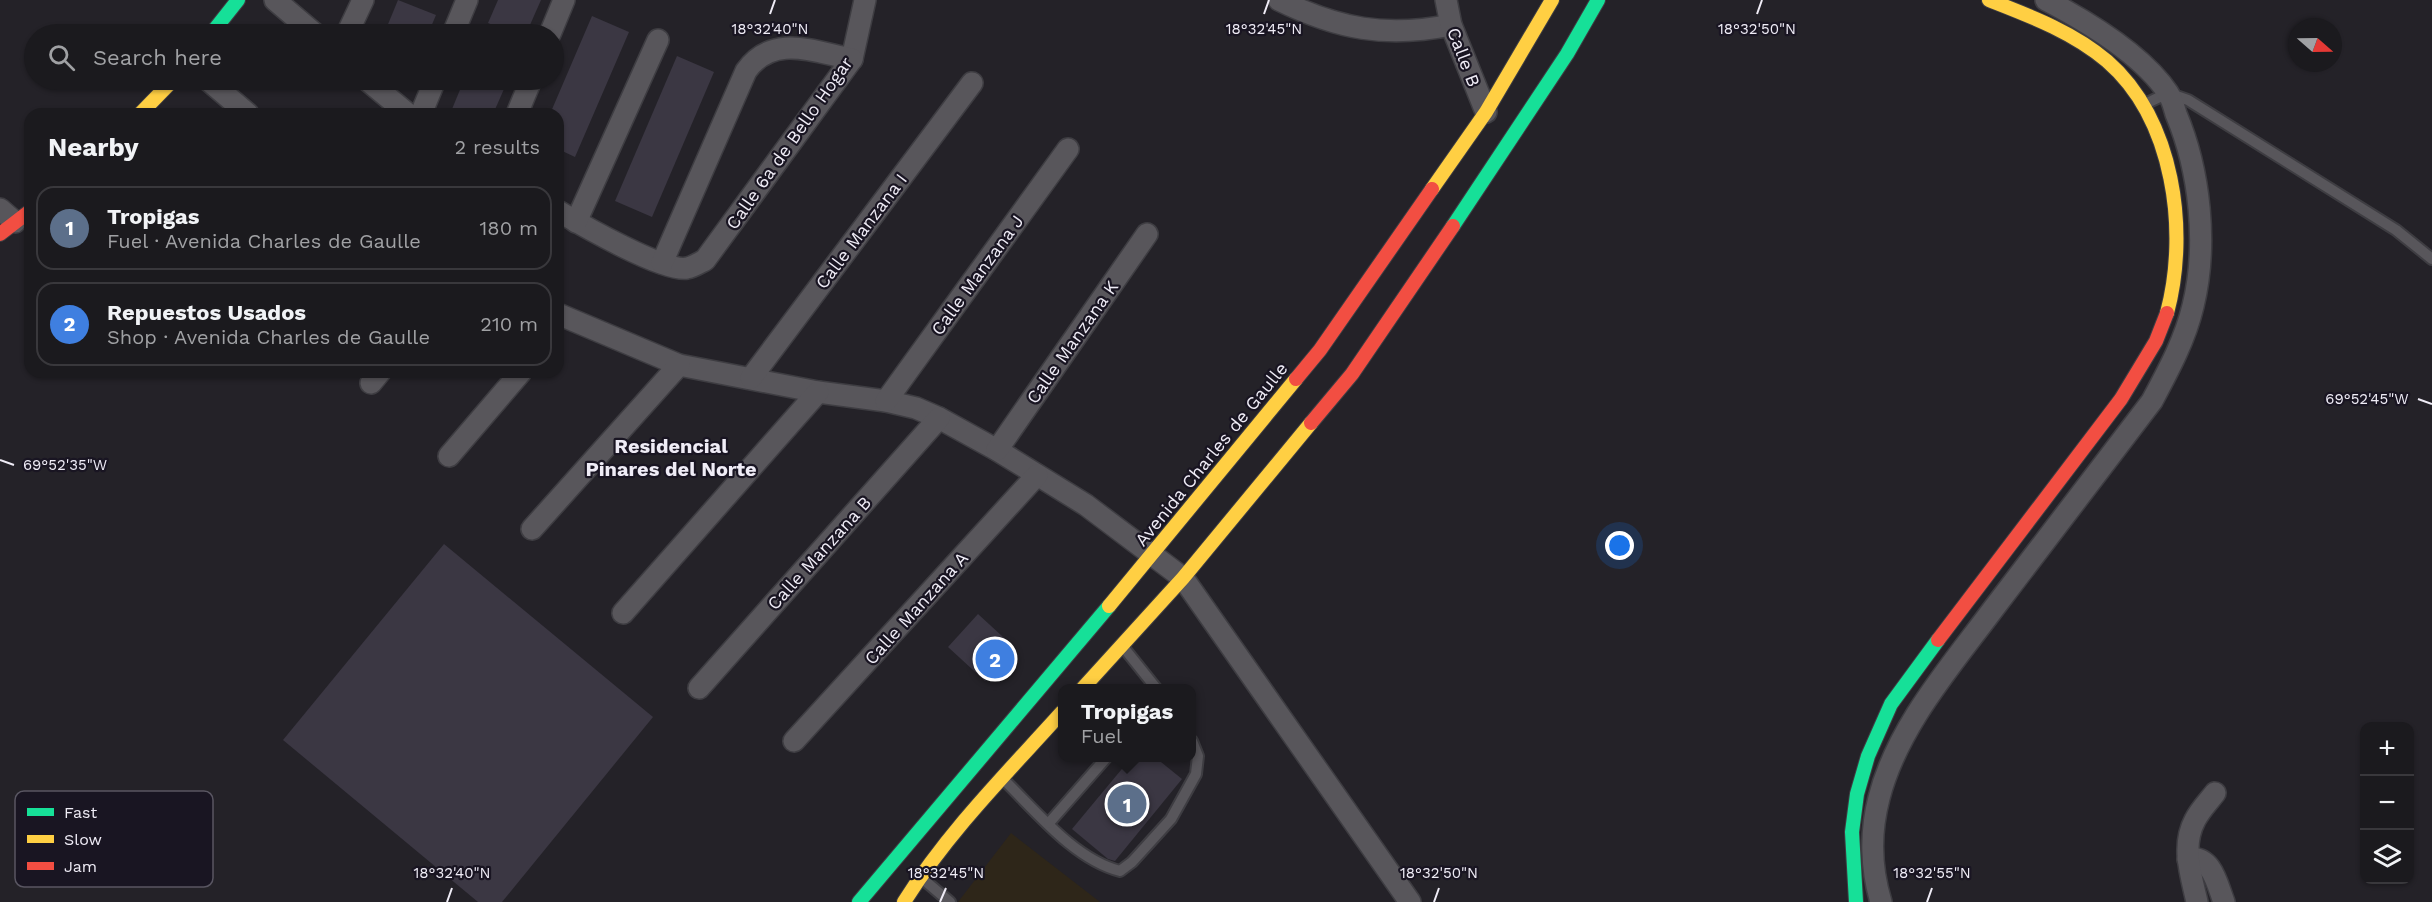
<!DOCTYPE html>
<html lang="en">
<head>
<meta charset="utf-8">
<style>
  body { margin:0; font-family:"Work Sans",sans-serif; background:#242327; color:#f1f3f6 }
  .controls { position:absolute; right:18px; bottom:18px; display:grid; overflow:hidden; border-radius:12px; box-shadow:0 2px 4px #0004 }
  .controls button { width:54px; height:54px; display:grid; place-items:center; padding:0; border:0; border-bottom:2px solid #39383c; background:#1b1a1e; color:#f1f3f6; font:30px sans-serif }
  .compass { position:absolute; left:2288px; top:18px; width:54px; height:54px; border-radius:50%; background:#1b1a1e; box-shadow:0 2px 4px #0004; rotate:110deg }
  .you { position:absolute; left:1620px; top:546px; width:21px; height:21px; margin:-15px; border:4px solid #fff; border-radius:50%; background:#1a73e8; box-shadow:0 0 0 9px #1a73e833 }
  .badge { display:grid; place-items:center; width:39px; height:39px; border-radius:50%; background:#1a73e8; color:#fff; font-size:20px; font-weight:700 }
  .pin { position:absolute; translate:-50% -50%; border:3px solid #fff; box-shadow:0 2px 6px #0006 }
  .popup { position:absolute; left:1058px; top:684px; width:138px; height:78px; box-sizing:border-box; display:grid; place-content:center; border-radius:12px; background:#1b1a1e; filter:drop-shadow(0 2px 4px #0005); font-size:20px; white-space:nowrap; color:#a0a1a4 }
  .popup b { font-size:22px; color:#f1f3f6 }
  .popup::after { content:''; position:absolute; left:50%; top:100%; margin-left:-12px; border:12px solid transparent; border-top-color:#1b1a1e }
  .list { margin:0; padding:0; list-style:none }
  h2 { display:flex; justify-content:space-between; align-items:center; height:78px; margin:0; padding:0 24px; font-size:26px }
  h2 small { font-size:20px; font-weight:400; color:#a0a1a4 }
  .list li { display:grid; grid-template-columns:39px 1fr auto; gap:18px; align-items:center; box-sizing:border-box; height:84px; margin:0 12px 12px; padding:0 12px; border:2px solid #39383c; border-radius:18px }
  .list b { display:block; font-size:22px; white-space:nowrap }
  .list p { margin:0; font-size:20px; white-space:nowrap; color:#a0a1a4 }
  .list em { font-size:20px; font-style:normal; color:#a0a1a4 }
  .icon { flex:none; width:33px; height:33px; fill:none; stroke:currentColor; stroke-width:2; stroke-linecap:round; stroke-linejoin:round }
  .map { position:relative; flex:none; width:2432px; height:902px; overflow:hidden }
  .search { position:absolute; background:#1b1a1e; box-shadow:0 2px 4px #0004; left:24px; top:24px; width:540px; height:66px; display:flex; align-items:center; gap:15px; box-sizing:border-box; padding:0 21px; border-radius:33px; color:#a0a1a4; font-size:22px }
  .panel { position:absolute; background:#1b1a1e; box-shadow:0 2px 4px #0004; left:24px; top:108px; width:540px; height:270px; border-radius:18px }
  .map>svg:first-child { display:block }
  .industrial { fill:#2e2619 }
  .building { fill:#3b3743 }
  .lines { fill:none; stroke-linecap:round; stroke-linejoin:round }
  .lane-casing { stroke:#3e3d42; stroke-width:14 }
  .street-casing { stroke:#3e3d42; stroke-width:24 }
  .fast-casing { stroke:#3e3d42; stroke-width:16 }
  .slow-casing { stroke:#3e3d42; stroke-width:16 }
  .jam-casing { stroke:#3e3d42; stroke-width:16 }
  .lane { stroke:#58565b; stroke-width:10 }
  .street { stroke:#58565b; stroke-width:21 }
  .fast { stroke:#16e098; stroke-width:14 }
  .slow { stroke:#ffcf43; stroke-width:14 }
  .jam { stroke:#f24e42; stroke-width:14 }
  .ticks { fill:none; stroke:#efecf6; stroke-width:2 }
  .labels { text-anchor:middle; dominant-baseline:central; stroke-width:4.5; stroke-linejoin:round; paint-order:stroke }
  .street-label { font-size:18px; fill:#efecf6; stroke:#191522 }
  .neighbourhood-label { font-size:20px; font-weight:bold; fill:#efecf6; stroke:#191522 }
  .key { fill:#191522; stroke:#595662; stroke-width:1.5 }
  .key-label { font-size:16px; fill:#efecf6 }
  .ticks-label { font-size:15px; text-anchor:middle; fill:#efecf6; stroke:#191522; stroke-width:4.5; stroke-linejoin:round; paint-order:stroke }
</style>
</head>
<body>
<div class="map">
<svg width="2432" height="902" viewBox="0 0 2432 902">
  <rect width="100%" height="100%" fill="#242228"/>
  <path class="industrial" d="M 1011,833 L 1100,902 L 958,902 Z"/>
  <g class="building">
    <path d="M 398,0 L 436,15 L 428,34 L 384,34 Z"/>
    <path d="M 498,0 L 541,0 L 526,34 L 514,34 L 488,23 Z"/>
    <path d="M 592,16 L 629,32 L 575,157 L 558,149 L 558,114 L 550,114 Z"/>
    <path d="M 677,56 L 714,72 L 652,217 L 615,201 Z"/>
    <path d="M 464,80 L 508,80 L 493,114 L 450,114 Z"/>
    <path d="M 444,544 L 653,717 L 502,902 L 478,902 L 283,740 Z"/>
    <path d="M 978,614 L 1015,648 L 985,681 L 948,647 Z"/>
    <path d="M 1131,758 L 1156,758 L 1182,779 L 1115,861 L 1108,859 L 1072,829 Z"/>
  </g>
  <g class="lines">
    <g class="lane-casing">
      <g id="lane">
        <path d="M 2143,105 L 2168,93 L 2188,100 L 2396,230 L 2432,259"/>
        <path d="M 1124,648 L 1156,688"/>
        <path d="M 1004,780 C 1037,812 1074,859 1120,871 L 1132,862 L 1171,819 L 1196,774 L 1198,756 L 1192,741"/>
        <path d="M 1049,823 L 1106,758"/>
        <path d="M 924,880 L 950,902"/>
      </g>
    </g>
    <g class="street-casing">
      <g id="street">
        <path d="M 275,0 L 315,34"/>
        <path d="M 1279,0 C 1338,29 1386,38 1451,25"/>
        <path d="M 1446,0 L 1451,25 L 1486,112"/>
        <path d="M 347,34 L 363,0"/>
        <path d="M 453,34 L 467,0"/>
        <path d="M 550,34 L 564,0"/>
        <path d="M 208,80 L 248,114"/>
        <path d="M 367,80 L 408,114"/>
        <path d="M 421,114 L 435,80"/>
        <path d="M 517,114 L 531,80"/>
        <path d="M 0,209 L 15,222"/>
        <path d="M 558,211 C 580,224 665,273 687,268 C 693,267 699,263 705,260 L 852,59 L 865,0"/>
        <path d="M 576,222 L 658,40"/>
        <path d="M 662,263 L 746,71 C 773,33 814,52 852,59"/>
        <path d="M 558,314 L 679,365 L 818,392 L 886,401 L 916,408 L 939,418 L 997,450 L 1086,505 L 1183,578 L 1410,902"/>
        <path d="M 751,378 L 972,83"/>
        <path d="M 371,383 L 380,372"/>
        <path d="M 886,401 L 1068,149"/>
        <path d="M 997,450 L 1147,234"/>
        <path d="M 449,456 L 521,372"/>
        <path d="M 532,529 L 679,365"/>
        <path d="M 623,613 L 818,392"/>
        <path d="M 699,688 L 939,418"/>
        <path d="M 794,741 L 1037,475"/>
        <path d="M 2188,859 C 2212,855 2217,884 2224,902"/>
        <path d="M 1881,902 C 1871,869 1870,832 1879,798 C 1897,727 1951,666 1994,608 C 2046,539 2099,470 2152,401 C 2168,371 2185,340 2193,306 C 2208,245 2200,171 2176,114 C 2174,107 2172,99 2168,93 C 2142,54 2086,21 2046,0"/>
        <path d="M 2197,902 C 2191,875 2181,846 2195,820 C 2200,810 2208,802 2215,793"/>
      </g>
    </g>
    <g class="fast-casing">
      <g id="fast">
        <path d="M 211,34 L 238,0"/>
        <path d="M 1453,226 L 1567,54 L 1598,0"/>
        <path d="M 859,902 L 1109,606"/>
        <path d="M 1856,902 L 1852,832 L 1857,794 L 1868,756 L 1891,704 L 1938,640"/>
      </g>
    </g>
    <g class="slow-casing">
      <g id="slow">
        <path d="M 1989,0 C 2030,16 2073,32 2107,61 C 2174,119 2189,231 2167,313"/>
        <path d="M 140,114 L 173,80"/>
        <path d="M 1432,189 L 1486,112 L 1552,0"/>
        <path d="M 1109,606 L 1296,379"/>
        <path d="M 1083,688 L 1183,578 L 1311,423"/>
        <path d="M 904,902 C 948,832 1007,773 1062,712"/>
      </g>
    </g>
    <g class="jam-casing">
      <g id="jam">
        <path d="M 0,234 L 30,211"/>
        <path d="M 1296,379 L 1320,350 L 1432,189"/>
        <path d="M 1311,423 L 1352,374 L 1453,226"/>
        <path d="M 1938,640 L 2121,399 L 2156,341 L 2167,313"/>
      </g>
    </g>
    <use href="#lane" class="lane"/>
    <use href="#street" class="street"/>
    <use href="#fast" class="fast"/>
    <use href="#slow" class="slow"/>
    <use href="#jam" class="jam"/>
  </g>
  <path class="ticks" d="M 770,14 L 775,0M 1264,14 L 1269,0M 1757,14 L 1762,0M 2418,399 L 2432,404M 0,460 L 14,465M 447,902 L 452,888M 940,902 L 946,888M 1434,902 L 1439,888M 1927,902 L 1932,888"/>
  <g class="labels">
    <g class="street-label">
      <text transform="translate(1464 57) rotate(69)">Calle B</text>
      <text transform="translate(789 143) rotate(-55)">Calle 6a de Bello Hogar</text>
      <text transform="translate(861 231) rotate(-53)">Calle Manzana I</text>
      <text transform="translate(977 275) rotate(-54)">Calle Manzana J</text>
      <text transform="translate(1072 342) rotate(-55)">Calle Manzana K</text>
      <text transform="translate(1211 454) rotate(-51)">Avenida Charles de Gaulle</text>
      <text transform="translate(819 553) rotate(-48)">Calle Manzana B</text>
      <text transform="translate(916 608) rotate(-48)">Calle Manzana A</text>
    </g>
    <g class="neighbourhood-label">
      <text x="671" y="446">Residencial<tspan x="671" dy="23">Pinares del Norte</tspan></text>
    </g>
  </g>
  <rect x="15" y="791" width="198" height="96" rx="9" class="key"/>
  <rect x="27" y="808" width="27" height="8" fill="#16e098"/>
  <rect x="27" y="835" width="27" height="8" fill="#ffcf43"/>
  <rect x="27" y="862" width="27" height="8" fill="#f24e42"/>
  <g class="key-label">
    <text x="64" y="818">Fast</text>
    <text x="64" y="845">Slow</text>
    <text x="64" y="872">Jam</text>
  </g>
  <g class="ticks-label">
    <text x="770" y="34">18°32'40"N</text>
    <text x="1264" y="34">18°32'45"N</text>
    <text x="1757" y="34">18°32'50"N</text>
    <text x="2367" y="404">69°52'45"W</text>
    <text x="65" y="470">69°52'35"W</text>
    <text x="452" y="878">18°32'40"N</text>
    <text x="946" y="878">18°32'45"N</text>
    <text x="1439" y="878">18°32'50"N</text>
    <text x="1932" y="878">18°32'55"N</text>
  </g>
</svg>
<div class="controls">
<button>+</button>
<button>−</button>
<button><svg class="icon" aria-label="layers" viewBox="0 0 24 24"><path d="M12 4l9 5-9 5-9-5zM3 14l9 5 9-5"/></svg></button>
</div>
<svg class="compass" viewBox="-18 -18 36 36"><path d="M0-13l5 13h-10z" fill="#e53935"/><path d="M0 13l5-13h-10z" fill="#a0a1a4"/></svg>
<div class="you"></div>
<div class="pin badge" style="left:1127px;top:804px;background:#5c6f8a">1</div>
<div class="popup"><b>Tropigas</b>Fuel</div>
<div class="pin badge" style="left:995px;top:659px;background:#3f7fe0">2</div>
<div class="search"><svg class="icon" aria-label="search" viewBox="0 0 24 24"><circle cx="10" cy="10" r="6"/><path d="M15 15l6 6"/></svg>Search here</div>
<section class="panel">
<h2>Nearby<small>2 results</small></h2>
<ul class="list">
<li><span class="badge" style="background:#5c6f8a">1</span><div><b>Tropigas</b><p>Fuel · Avenida Charles de Gaulle</p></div><em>180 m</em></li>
<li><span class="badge" style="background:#3f7fe0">2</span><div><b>Repuestos Usados</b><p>Shop · Avenida Charles de Gaulle</p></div><em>210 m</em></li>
</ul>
</section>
</div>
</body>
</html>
